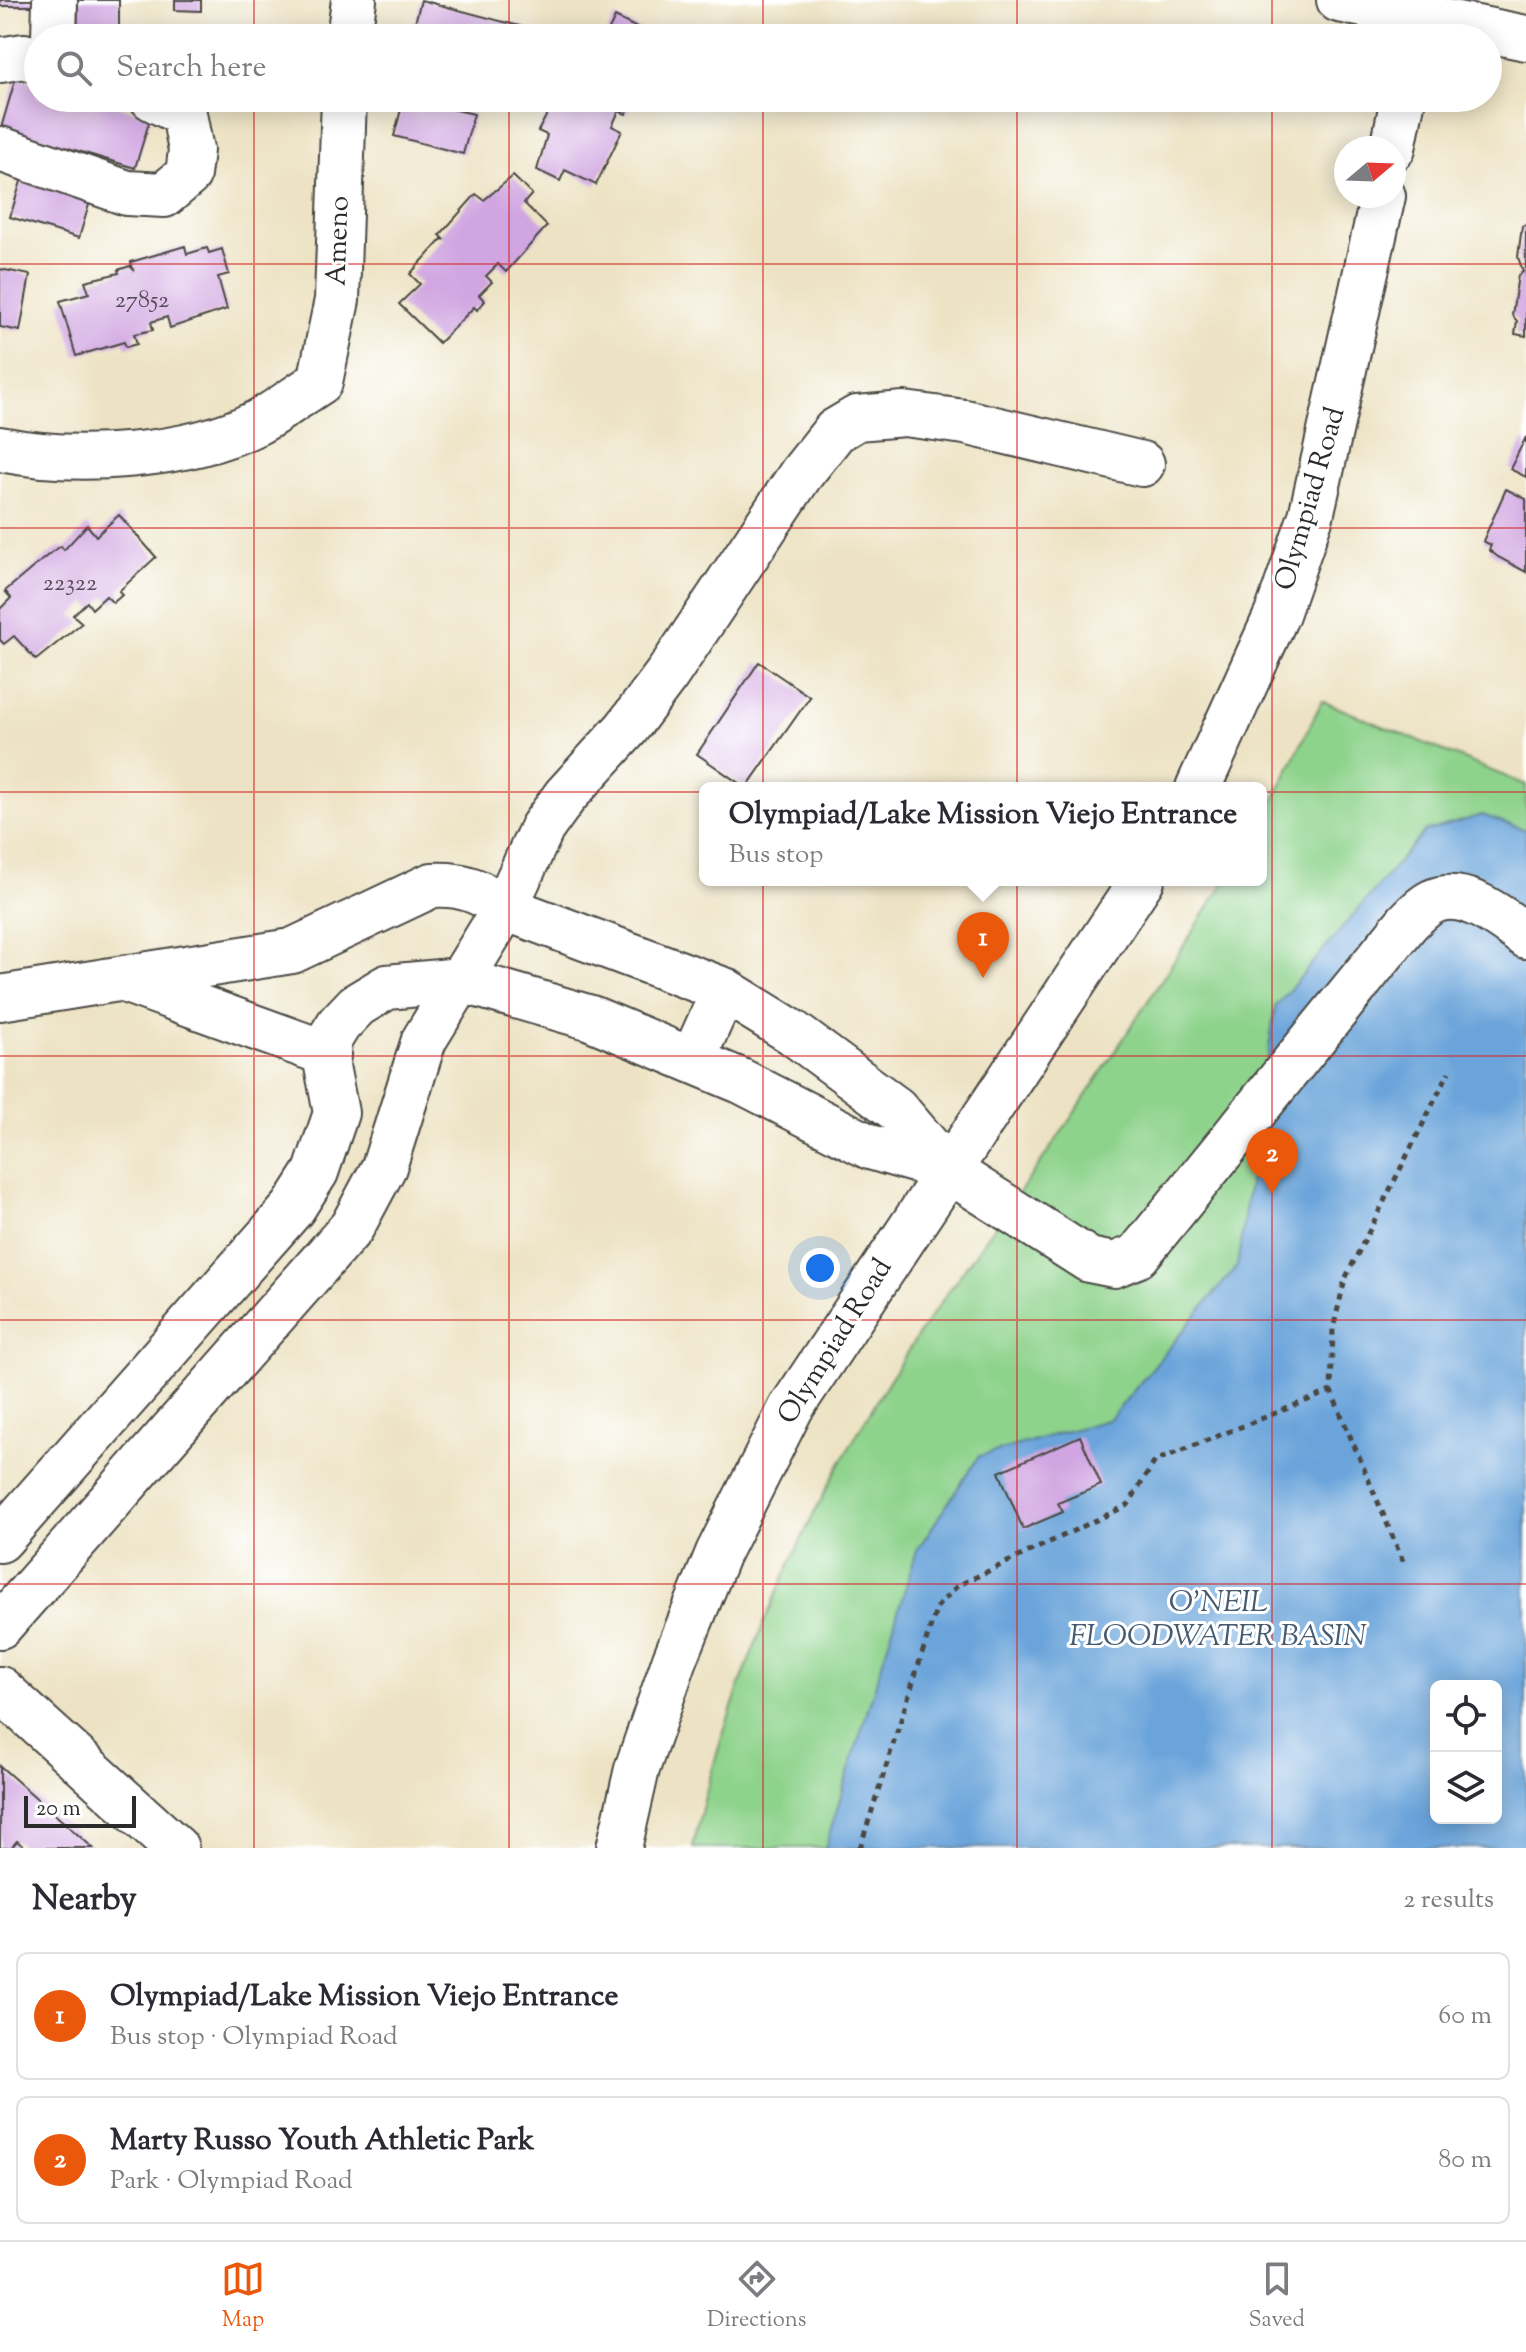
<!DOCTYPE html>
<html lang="en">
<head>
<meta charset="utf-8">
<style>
  body { margin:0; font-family:"Sorts Mill Goudy",serif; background:#f2f2f3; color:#2b2b33 }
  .controls { position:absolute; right:24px; bottom:24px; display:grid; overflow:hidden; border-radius:12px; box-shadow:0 4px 20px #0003 }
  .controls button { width:72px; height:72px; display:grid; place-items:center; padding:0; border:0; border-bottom:2px solid #e1e1e2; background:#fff; color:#2b2b33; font:40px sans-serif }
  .compass { position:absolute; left:1334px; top:136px; width:72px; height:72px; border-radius:50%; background:#fff; box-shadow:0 4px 20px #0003; rotate:71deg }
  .scale { position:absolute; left:24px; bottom:20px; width:112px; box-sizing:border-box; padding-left:8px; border:4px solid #2b2b2b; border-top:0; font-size:22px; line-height:28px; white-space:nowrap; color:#2b2b2b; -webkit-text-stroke:6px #fff; paint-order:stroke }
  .you { position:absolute; left:820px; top:1268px; width:28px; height:28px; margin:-20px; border:6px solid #fff; border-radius:50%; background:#1a73e8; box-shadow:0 0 0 12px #1a73e833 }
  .badge { display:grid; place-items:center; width:52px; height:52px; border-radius:50%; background:#ea580c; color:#fff; font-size:26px; font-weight:700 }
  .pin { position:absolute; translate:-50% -66px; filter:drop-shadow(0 2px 4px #0008) }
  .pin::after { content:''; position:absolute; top:42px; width:28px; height:24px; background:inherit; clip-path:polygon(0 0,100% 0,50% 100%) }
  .popup { position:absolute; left:699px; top:782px; width:568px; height:104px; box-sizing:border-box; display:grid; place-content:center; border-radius:12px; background:#fff; filter:drop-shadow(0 2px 6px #0005); font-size:26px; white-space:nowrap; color:#7c7c81 }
  .popup b { font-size:30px; color:#2b2b33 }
  .popup::after { content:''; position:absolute; left:50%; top:100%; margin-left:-16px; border:16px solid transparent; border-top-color:#fff }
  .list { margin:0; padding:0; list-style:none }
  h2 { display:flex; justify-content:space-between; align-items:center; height:104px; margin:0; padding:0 32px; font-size:34px }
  h2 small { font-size:26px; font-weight:400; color:#7c7c81 }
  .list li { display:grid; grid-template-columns:52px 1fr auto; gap:24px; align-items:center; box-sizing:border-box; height:128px; margin:0 16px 16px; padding:0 16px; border:2px solid #e1e1e2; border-radius:12px }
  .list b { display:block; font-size:30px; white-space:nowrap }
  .list p { margin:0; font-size:26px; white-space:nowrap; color:#7c7c81 }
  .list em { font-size:26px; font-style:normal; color:#7c7c81 }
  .icon { flex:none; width:44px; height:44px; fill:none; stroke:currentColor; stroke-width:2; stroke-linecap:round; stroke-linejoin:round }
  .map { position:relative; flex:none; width:1526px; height:1848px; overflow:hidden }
  .search { position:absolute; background:#fff; box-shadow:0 4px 20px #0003; left:24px; right:24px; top:24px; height:88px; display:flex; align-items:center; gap:20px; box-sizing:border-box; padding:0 28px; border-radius:44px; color:#7c7c81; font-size:30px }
  .sheet { height:392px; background:#fff }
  nav { display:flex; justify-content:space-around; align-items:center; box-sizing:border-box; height:112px; border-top:2px solid #e1e1e2; background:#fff; font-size:22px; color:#7c7c81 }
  nav a { display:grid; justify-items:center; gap:4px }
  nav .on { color:#ea580c }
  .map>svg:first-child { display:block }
  .green { fill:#8ed38c; stroke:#5c7f5c; stroke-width:2; fill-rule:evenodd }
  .water { fill:#6ba4da; stroke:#4b6882; stroke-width:2; fill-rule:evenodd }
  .building { fill:#d0a5e1 }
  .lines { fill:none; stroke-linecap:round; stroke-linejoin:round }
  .minor-casing { stroke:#484742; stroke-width:48 }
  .major-casing { stroke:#484742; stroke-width:48 }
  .path { stroke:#484742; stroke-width:5; stroke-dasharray:6 6; stroke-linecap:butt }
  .minor { stroke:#fff; stroke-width:44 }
  .major { stroke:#fff; stroke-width:44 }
  .grid { fill:none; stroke:#d62828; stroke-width:2; stroke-opacity:0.55 }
  .labels { text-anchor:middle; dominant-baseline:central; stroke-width:6; stroke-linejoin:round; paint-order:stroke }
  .number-label { font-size:24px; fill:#544a58 }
  .street-label { font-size:28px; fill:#2b2b2b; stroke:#fff }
  .water-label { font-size:30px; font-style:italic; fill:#455b71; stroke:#fff }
</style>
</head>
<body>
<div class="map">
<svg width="1526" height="1848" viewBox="0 0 1526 1848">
  <rect width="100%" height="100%" fill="#fff"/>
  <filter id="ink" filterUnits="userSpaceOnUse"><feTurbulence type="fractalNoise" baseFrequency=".0125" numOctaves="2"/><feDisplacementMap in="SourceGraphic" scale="16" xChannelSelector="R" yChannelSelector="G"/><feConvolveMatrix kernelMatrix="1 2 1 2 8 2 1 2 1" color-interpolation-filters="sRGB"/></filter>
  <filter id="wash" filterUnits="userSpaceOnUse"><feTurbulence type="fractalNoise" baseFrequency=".006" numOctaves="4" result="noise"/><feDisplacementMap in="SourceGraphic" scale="32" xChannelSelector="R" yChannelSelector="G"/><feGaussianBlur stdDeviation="1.8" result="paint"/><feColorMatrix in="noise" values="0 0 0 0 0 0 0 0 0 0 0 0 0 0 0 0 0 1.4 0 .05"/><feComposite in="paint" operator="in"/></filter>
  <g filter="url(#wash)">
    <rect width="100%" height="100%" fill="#ede3c4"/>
    <path class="green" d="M 1322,701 L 1526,785 L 1526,1848 L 693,1848 C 724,1696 800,1524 882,1392 C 934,1306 997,1226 1054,1143 C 1113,1057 1169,968 1226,880 L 1261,880 L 1261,826 ZM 1436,1686 L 1496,1686 L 1496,1818 L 1436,1818 Z"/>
    <path class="water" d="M 1482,815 L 1526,830 L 1526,1848 L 825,1848 L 917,1550 L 979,1456 L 1110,1419 L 1237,1266 L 1275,1007 L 1424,832 ZM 1436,1686 L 1496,1686 L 1496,1818 L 1436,1818 Z"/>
    <g id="blocks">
      <g class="building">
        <rect x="0" y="0" width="37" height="6"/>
        <path d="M 78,0 L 119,0 L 119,36 L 77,36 Z"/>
        <path d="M 175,0 L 201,0 L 201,11 L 175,10 Z"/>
        <path d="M 421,0 L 523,27 L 520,38 L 411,38 Z"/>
        <path d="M 615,17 L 657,38 L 605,38 Z"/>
        <path d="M 16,77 L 38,83 L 38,98 L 88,98 L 151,116 L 135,168 L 1,128 Z"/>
        <path d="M 404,98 L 474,114 L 463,154 L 394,136 Z"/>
        <path d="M 556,98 L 634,98 L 626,114 L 619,111 L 612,126 L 622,131 L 596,185 L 565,170 L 560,181 L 537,170 L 547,135 L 538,131 Z"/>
        <path d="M 513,176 L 532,194 L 524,203 L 547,226 L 506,272 L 498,264 L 486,276 L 492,282 L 479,295 L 485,301 L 477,310 L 474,307 L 439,343 L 399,304 L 420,284 L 410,274 L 442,239 L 445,240 L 440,235 L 476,194 L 484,200 Z"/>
        <path d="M 22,178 L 91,198 L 79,238 L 10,217 Z"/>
        <path d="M 1526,224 L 1526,336 L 1515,334 L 1517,321 L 1512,315 L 1518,275 L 1523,272 L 1518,257 L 1522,226 Z"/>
        <path d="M 185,246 L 187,254 L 207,248 L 209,253 L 222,249 L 229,274 L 218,277 L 227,309 L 170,328 L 167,317 L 151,322 L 153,330 L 134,334 L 137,344 L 126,347 L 124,342 L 76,356 L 60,301 L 89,293 L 85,281 L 119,273 L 118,270 L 130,266 L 133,269 L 131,262 Z"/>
        <path d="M 0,269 L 30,275 L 20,331 L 0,327 Z"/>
        <path d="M 1526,437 L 1526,477 L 1510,469 Z"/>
        <path d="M 1506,489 L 1526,499 L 1526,572 L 1498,557 L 1489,550 L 1491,545 L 1483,541 Z"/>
        <path d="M 119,515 L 156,557 L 119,591 L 122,595 L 113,603 L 106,596 L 92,609 L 87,602 L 73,615 L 82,623 L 36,660 L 14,636 L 4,644 L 0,640 L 0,609 L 11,598 L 5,591 L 48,555 L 61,546 L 64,550 L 87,525 L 96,536 Z"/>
        <path d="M 759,662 L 810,697 L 746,788 L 697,754 Z"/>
        <path d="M 1080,1436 L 1101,1485 L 1058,1503 L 1063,1512 L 1023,1529 L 999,1472 Z"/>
        <path d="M 0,1766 L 93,1848 L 25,1848 L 17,1841 L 11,1848 L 0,1848 Z"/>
      </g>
    </g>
  </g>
  <g filter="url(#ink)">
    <use href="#blocks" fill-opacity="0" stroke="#484742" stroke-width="2"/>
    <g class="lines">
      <g class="minor-casing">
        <g id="minor">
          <path d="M 54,38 L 55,0"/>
          <path d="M 349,38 L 354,0"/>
          <path d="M 0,60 L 24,56 L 38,61"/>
          <path d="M 0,149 L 127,193 L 164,195 L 188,175 L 191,150 L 184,114 L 152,98"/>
          <path d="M 0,449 C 76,464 188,458 258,422 C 279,411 299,395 320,382 L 337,300 L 344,98"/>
          <path d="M 127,981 L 328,1054"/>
          <path d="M 0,998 L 292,951 L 432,885 C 462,883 480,891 505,908 L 724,990 L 792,1032 L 896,1109 L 948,1170"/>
          <path d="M 693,1059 L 724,990"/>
          <path d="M 0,1540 L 293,1208 L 316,1172 L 336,1113 L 327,1066 L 329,1040 L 339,1024 L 357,1005 L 387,987 L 461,980 L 591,1018 L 741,1081 L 870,1147 L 948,1170 L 1089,1260 L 1114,1265 L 1137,1256 L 1407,923 C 1414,916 1422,907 1432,902 C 1463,886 1502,919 1526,936"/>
          <path d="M 0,1626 L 352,1227 L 384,1167 L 424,1040 L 505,908 L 542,828 L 565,796 L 626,729 L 668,673 L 801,474 L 835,431 L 857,418 L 904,414 L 965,422 L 1142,464"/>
          <path d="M 0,1689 L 176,1848"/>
        </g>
      </g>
      <g class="major-casing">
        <g id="major">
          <path d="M 1339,0 L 1526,38"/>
          <path d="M 1393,148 L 1403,98"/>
          <path d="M 1198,788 L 1277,614 L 1311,516 L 1383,196"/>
          <path d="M 619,1848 L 637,1769 L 675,1659 L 718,1553 L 791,1408 L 1142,880"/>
        </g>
      </g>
      <g class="path">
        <path d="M 1403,1561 L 1331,1391 L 1333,1329 L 1345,1279 L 1449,1072"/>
        <path d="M 860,1848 L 937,1607 L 957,1586 L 1128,1505 L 1155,1461 L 1331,1391"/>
      </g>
      <use href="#minor" class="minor"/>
      <use href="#major" class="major"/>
    </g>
  </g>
  <path class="grid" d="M 254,0 L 254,38M 509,0 L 509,38M 763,0 L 763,38M 1017,0 L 1017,38M 1272,0 L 1272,38M 254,98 L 254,1848M 509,98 L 509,1848M 763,98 L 763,1848M 1017,98 L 1017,1848M 1272,98 L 1272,1848M 0,264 L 1526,264M 0,528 L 1526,528M 0,792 L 1526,792M 0,1056 L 1526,1056M 0,1320 L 1526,1320M 0,1584 L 1526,1584"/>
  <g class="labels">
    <g class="number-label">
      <text x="142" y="301">27852</text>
      <text x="70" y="584">22322</text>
    </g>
    <g class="street-label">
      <text transform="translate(339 241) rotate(-88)">Ameno</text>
      <text transform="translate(1311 499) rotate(-74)">Olympiad Road</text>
      <text transform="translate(836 1342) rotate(-58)">Olympiad Road</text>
    </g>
    <g class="water-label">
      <text x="1218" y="1603">O'NEIL<tspan x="1218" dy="34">FLOODWATER BASIN</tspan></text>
    </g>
  </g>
</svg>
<div class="controls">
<button><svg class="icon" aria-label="locate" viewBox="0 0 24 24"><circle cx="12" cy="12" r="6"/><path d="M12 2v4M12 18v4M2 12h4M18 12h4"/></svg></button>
<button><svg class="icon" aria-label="layers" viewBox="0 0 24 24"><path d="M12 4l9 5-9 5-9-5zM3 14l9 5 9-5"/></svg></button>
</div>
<svg class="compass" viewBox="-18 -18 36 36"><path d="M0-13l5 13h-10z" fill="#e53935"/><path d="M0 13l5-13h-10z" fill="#7c7c81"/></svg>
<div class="scale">20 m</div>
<div class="you"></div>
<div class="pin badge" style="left:983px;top:978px">1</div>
<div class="popup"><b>Olympiad/Lake Mission Viejo Entrance</b>Bus stop</div>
<div class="pin badge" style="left:1272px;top:1194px">2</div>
<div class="search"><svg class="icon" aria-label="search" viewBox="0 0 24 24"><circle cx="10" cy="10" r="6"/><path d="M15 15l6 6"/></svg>Search here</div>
</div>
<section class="sheet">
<h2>Nearby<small>2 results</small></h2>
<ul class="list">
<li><span class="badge">1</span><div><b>Olympiad/Lake Mission Viejo Entrance</b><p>Bus stop · Olympiad Road</p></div><em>60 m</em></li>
<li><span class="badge">2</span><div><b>Marty Russo Youth Athletic Park</b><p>Park · Olympiad Road</p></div><em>80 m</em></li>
</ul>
</section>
<nav>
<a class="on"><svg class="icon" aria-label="map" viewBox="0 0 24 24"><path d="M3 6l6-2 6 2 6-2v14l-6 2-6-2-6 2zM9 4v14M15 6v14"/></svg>Map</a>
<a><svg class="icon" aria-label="directions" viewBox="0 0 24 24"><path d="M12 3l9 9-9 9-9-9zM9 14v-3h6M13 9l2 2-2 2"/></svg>Directions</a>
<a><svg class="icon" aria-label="saved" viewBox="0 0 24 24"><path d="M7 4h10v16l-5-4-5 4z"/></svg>Saved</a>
</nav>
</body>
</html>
